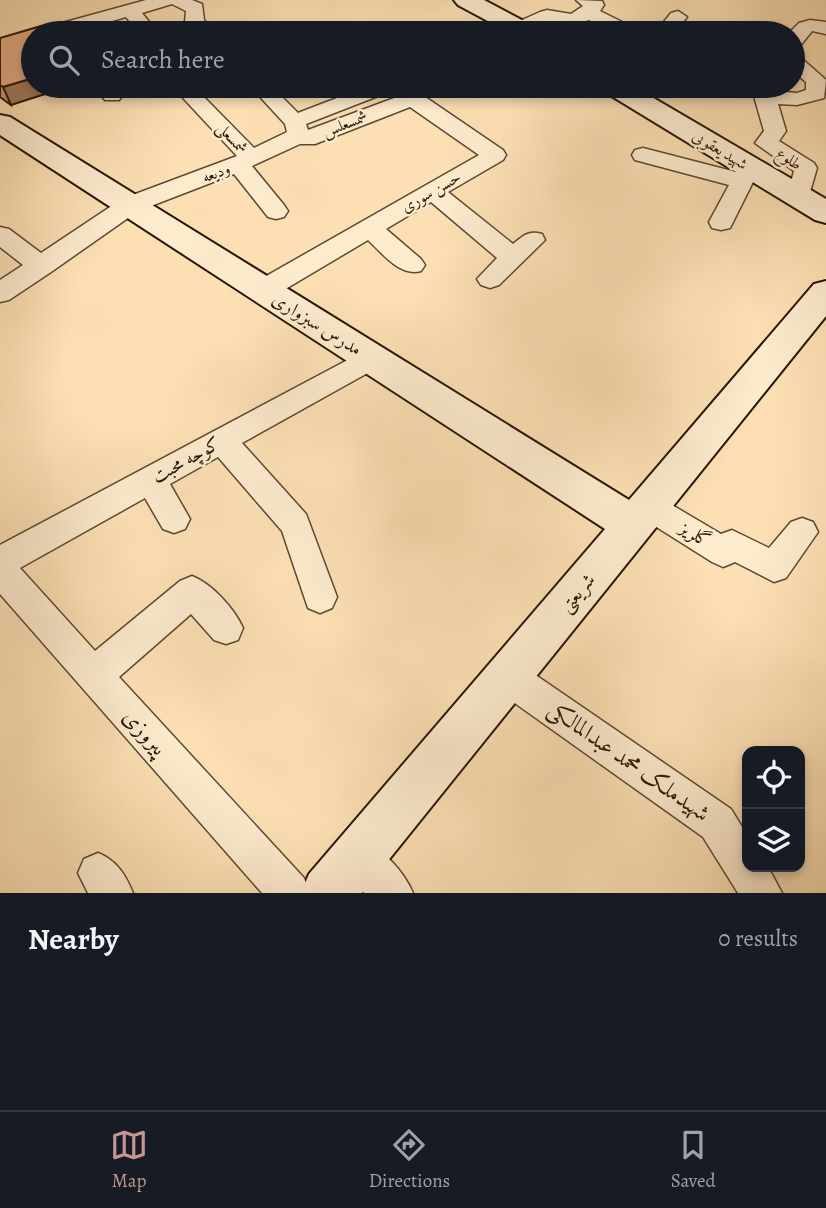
<!DOCTYPE html>
<html lang="en">
<head>
<meta charset="utf-8">
<style>
  body { margin:0; font-family:Alegreya,Amiri,serif; background:#242831; color:#f1f3f6 }
  .controls { position:absolute; right:21px; bottom:21px; display:grid; overflow:hidden; border-radius:14px; box-shadow:0 4px 10px #0003 }
  .controls button { width:63px; height:63px; display:grid; place-items:center; padding:0; border:0; border-bottom:2px solid #363941; background:#171b24; color:#f1f3f6; font:35px sans-serif }
  .list { margin:0; padding:0; list-style:none }
  h2 { display:flex; justify-content:space-between; align-items:center; height:91px; margin:0; padding:0 28px; font-size:30px }
  h2 small { font-size:23px; font-weight:400; color:#9ea1a6 }
  .icon { flex:none; width:38px; height:38px; fill:none; stroke:currentColor; stroke-width:2; stroke-linecap:round; stroke-linejoin:round }
  .map { position:relative; flex:none; width:826px; height:893px; overflow:hidden }
  .search { position:absolute; background:#171b24; box-shadow:0 4px 10px #0003; left:21px; right:21px; top:21px; height:77px; display:flex; align-items:center; gap:18px; box-sizing:border-box; padding:0 24px; border-radius:38px; color:#9ea1a6; font-size:26px }
  .sheet { height:217px; background:#171b24 }
  nav { display:flex; justify-content:space-around; align-items:center; box-sizing:border-box; height:98px; border-top:2px solid #363941; background:#171b24; font-size:19px; color:#9ea1a6 }
  nav a { display:grid; justify-items:center; gap:4px }
  nav .on { color:#c59692 }
  .map>svg:first-child { display:block }
  .lines { fill:none; stroke-linecap:round; stroke-linejoin:round }
  .street-casing { stroke:#5d4832; stroke-width:3 }
  .secondary-casing { stroke:#281606; stroke-width:4 }
  .street { fill:#fdebce; fill-rule:evenodd }
  .secondary { fill:#fdebce; fill-rule:evenodd }
  .wall { fill:#c69674; stroke:#281606; stroke-width:2 }
  .shaded-wall { fill:#a17a5e; stroke:#281606; stroke-width:2 }
  .building { fill:#e6af87; stroke:#281606; stroke-width:2 }
  .labels { text-anchor:middle; dominant-baseline:central; stroke-width:5; stroke-linejoin:round; paint-order:stroke }
  .far-street-label { font-size:16px; fill:#281606; stroke:#fdebce }
  .street-label { font-size:19px; fill:#281606; stroke:#fdebce }
  .near-street-label { font-size:23px; fill:#281606; stroke:#fdebce }
</style>
</head>
<body>
<div class="map">
<svg width="826" height="893" viewBox="0 0 826 893">
  <rect width="100%" height="100%" fill="#fce0b4"/>
  <filter id="stains"><feTurbulence type="fractalNoise" baseFrequency=".00286" numOctaves="4"/><feColorMatrix values="0 0 0 0 .2 0 0 0 0 .09 0 0 0 0 .02 0 0 0 .5 -.17"/></filter>
  <radialGradient id="worn" r=".72"><stop offset=".6" stop-color="#630" stop-opacity="0"/><stop offset="1" stop-color="#630" stop-opacity=".3"/></radialGradient>
  <g class="lines">
    <g class="street-casing">
      <g id="street">
        <path d="M 146,0 L 192,0 L 202,4 L 204,20 L 217,33 L 196,33 L 185,22 L 186,11 L 172,4 L 142,13 L 158,33 L 139,33 L 126,17 L 70,33 L 51,33 L 48,30 L 51,26 Z"/>
        <path d="M 576,0 L 602,1 L 604,5 L 600,11 L 636,29 L 639,33 L 615,33 L 589,20 L 568,27 L 548,23 L 524,33 L 499,33 L 502,29 L 540,12 L 547,10 L 571,14 L 583,6 Z"/>
        <path d="M 678,11 L 687,17 L 674,33 L 655,33 L 671,13 Z"/>
        <path d="M 810,20 L 826,22 L 826,34 L 812,31 L 800,46 L 793,48 L 793,33 L 789,33 L 799,23 Z"/>
        <path d="M 793,55 L 800,57 L 826,80 L 824,98 L 797,105 L 778,104 L 786,131 L 779,141 L 814,163 L 817,168 L 807,202 L 799,205 L 791,202 L 787,197 L 794,171 L 755,143 L 764,131 L 754,96 L 754,86 L 774,86 L 775,91 L 797,93 L 806,90 L 806,82 L 793,71 Z"/>
        <path d="M 94,86 L 115,86 L 122,96 L 119,100 L 105,100 Z"/>
        <path d="M 181,86 L 201,86 L 201,94 L 254,148 L 287,132 L 285,124 L 250,86 L 271,86 L 298,113 L 368,86 L 409,86 L 503,150 L 506,155 L 503,160 L 448,192 L 513,244 C 523,236 528,230 542,234 L 545,240 L 499,285 L 490,288 L 481,285 L 477,279 L 497,258 L 431,202 L 386,229 L 421,259 L 425,265 L 421,271 C 400,277 382,253 368,240 L 272,297 L 263,299 L 254,297 L 250,290 L 254,283 L 479,155 L 410,107 L 315,144 L 300,144 L 252,166 L 284,205 L 288,211 L 284,217 L 276,219 L 268,217 L 234,174 L 138,211 L 51,272 L 9,300 L 0,302 L 0,280 L 23,265 L 0,247 L 0,227 L 9,229 L 41,253 L 122,199 L 237,156 L 184,99 L 181,95 ZM 391,91 L 397,97 L 308,130 L 306,124 Z"/>
        <path d="M 643,148 L 736,172 L 741,163 L 749,161 L 757,163 L 760,168 L 730,228 L 721,230 L 712,228 L 709,222 L 729,185 L 635,160 L 632,155 L 635,150 Z"/>
        <path d="M 372,347 L 382,351 L 386,358 L 382,365 L 242,443 L 306,514 L 337,597 L 332,608 L 320,613 L 308,608 L 282,531 L 218,457 L 170,484 L 190,519 L 185,529 L 174,533 L 163,529 L 145,498 L 20,568 L 95,651 L 180,581 L 192,576 C 212,584 234,608 243,628 L 238,640 L 226,644 L 214,640 L 191,614 L 119,677 L 304,878 L 310,893 L 262,893 L 0,594 L 0,545 Z"/>
        <path d="M 650,492 L 721,534 L 732,530 L 769,548 L 791,522 L 802,518 L 813,522 L 818,532 L 786,578 L 774,582 L 735,562 L 723,567 L 712,562 L 639,516 L 634,506 L 639,496 Z"/>
        <path d="M 508,659 L 521,665 L 731,809 L 747,835 L 747,867 L 768,867 L 782,893 L 738,893 L 703,837 L 495,689 L 490,677 L 495,665 Z"/>
        <path d="M 358,837 C 381,847 403,870 413,893 L 364,893 L 344,871 L 338,857 L 344,843 Z"/>
        <path d="M 98,853 C 117,861 125,874 133,893 L 88,893 L 78,873 L 84,859 Z"/>
      </g>
    </g>
    <g class="secondary-casing">
      <g id="secondary">
        <path d="M 454,0 L 484,0 L 537,28 L 540,33 L 510,33 L 458,5 Z"/>
        <path d="M 601,86 L 633,86 L 826,199 L 826,223 L 815,220 L 605,92 Z"/>
        <path d="M 0,115 L 10,117 L 629,500 L 814,284 L 826,281 L 826,316 L 362,893 L 301,893 L 309,874 L 605,529 L 0,135 Z"/>
      </g>
    </g>
    <use href="#street" class="street"/>
    <use href="#secondary" class="secondary"/>
  </g>
  <path class="wall" d="M 0,38 L 11,105 L 0,97 Z"/>
  <path class="shaded-wall" d="M 33,78 L 33,86 L 70,86 L 11,105 L 3,87 Z"/>
  <path class="building" d="M 48,24 L 57,33 L 33,33 L 33,78 L 3,87 L 0,85 L 0,38 Z"/>
  <g class="labels">
    <g class="far-street-label">
      <text transform="translate(345 124) rotate(-21)">شمسعلس</text>
      <text transform="translate(232 138) rotate(46)">شمسعلی</text>
      <text transform="translate(720 150) rotate(31)">شهید یعقوبی</text>
      <text transform="translate(789 159) rotate(35)">طلوع</text>
      <text transform="translate(216 173) rotate(-21)">ودیعه</text>
      <text transform="translate(431 192) rotate(-30)">حسن سوری</text>
    </g>
    <g class="street-label">
      <text transform="translate(317 324) rotate(32)">مدرس سبزواری</text>
      <text transform="translate(186 460) rotate(-29)">کوچه محبت</text>
      <text transform="translate(695 534) rotate(32)">گلریز</text>
      <text transform="translate(577 593) rotate(-50)">شریعتی</text>
    </g>
    <g class="near-street-label">
      <text transform="translate(145 732) rotate(48)">پیروزی</text>
      <text transform="translate(629 761) rotate(35)">شهیدملک محمد عبدالمالکی</text>
    </g>
  </g>
  <rect width="100%" height="100%" filter="url(#stains)"/>
  <rect width="100%" height="100%" fill="url(#worn)"/>
</svg>
<div class="controls">
<button><svg class="icon" aria-label="locate" viewBox="0 0 24 24"><circle cx="12" cy="12" r="6"/><path d="M12 2v4M12 18v4M2 12h4M18 12h4"/></svg></button>
<button><svg class="icon" aria-label="layers" viewBox="0 0 24 24"><path d="M12 4l9 5-9 5-9-5zM3 14l9 5 9-5"/></svg></button>
</div>
<div class="search"><svg class="icon" aria-label="search" viewBox="0 0 24 24"><circle cx="10" cy="10" r="6"/><path d="M15 15l6 6"/></svg>Search here</div>
</div>
<section class="sheet">
<h2>Nearby<small>0 results</small></h2>
<ul class="list">
</ul>
</section>
<nav>
<a class="on"><svg class="icon" aria-label="map" viewBox="0 0 24 24"><path d="M3 6l6-2 6 2 6-2v14l-6 2-6-2-6 2zM9 4v14M15 6v14"/></svg>Map</a>
<a><svg class="icon" aria-label="directions" viewBox="0 0 24 24"><path d="M12 3l9 9-9 9-9-9zM9 14v-3h6M13 9l2 2-2 2"/></svg>Directions</a>
<a><svg class="icon" aria-label="saved" viewBox="0 0 24 24"><path d="M7 4h10v16l-5-4-5 4z"/></svg>Saved</a>
</nav>
</body>
</html>
